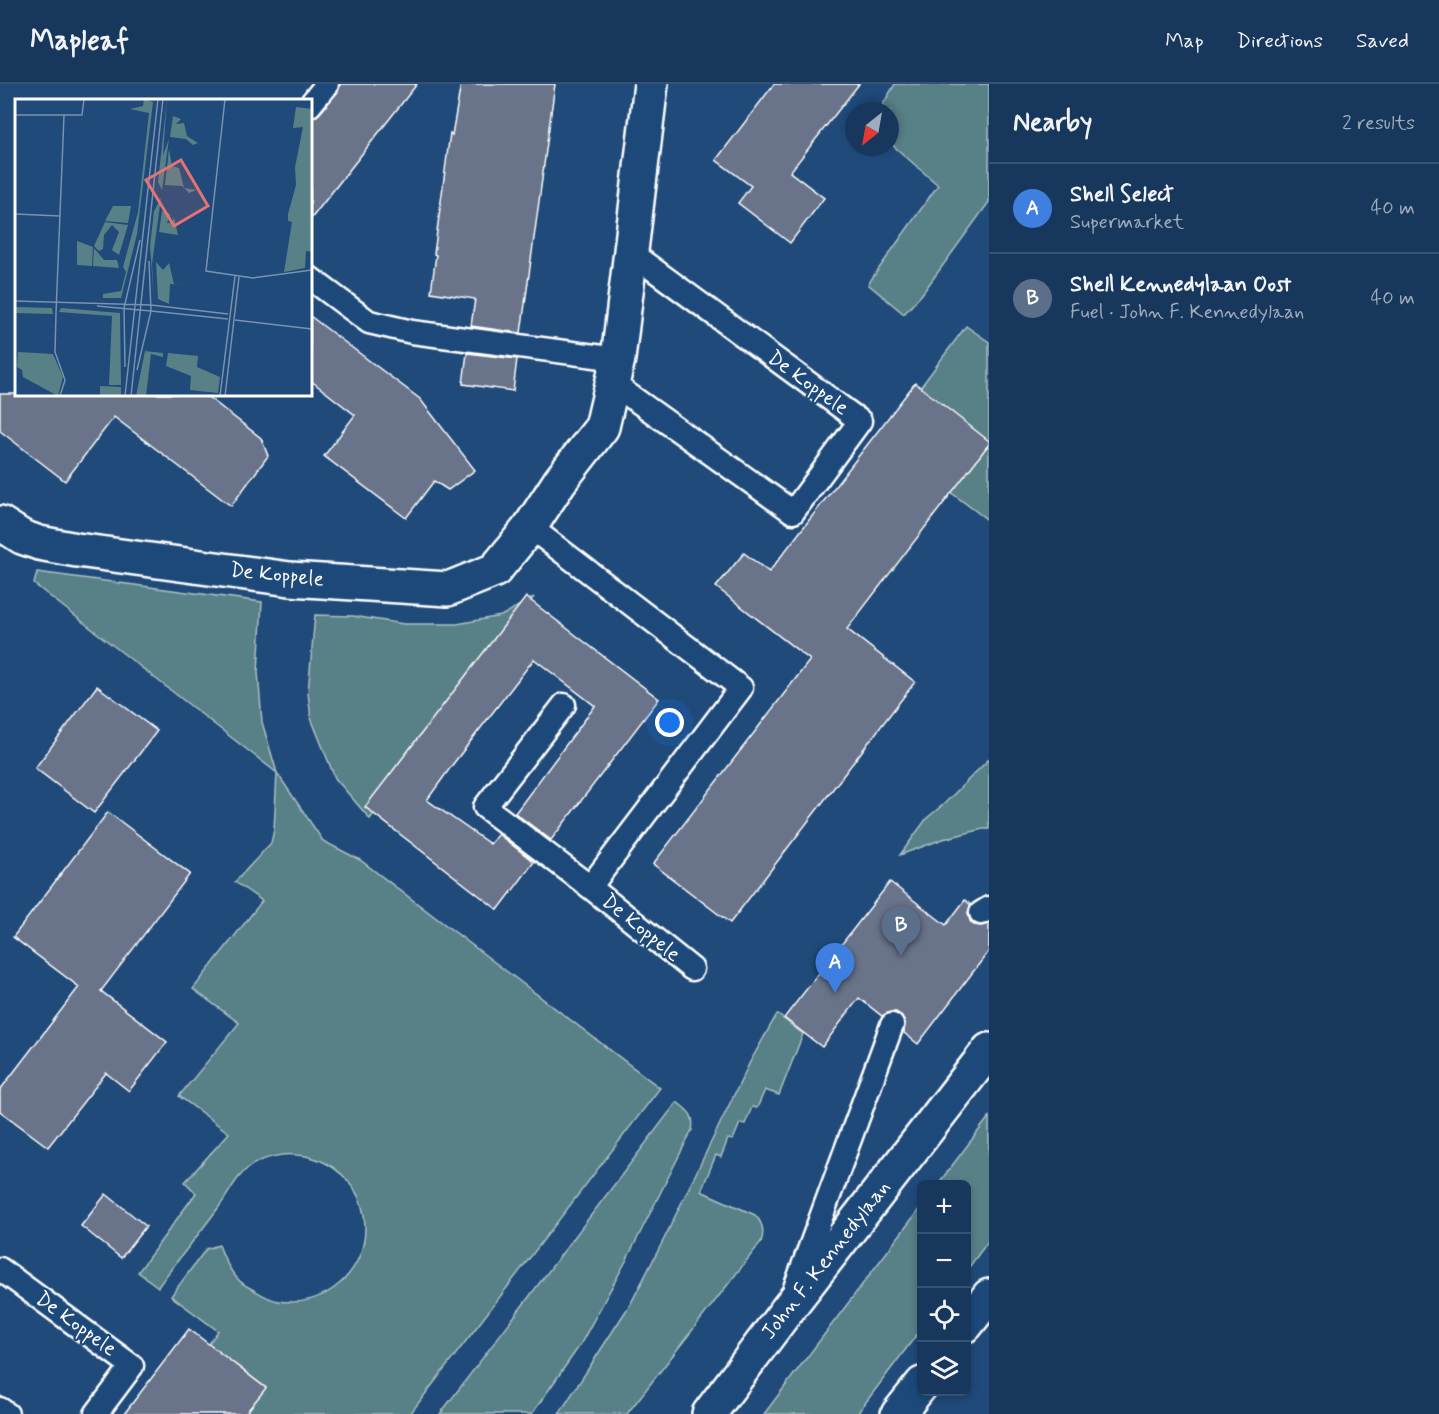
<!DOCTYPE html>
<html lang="en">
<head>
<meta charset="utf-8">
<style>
  body { margin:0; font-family:Mynerve,sans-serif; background:#203f62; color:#f1f3f6 }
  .controls { position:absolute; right:18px; bottom:18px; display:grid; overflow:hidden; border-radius:9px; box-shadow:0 3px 9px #0003 }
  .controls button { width:54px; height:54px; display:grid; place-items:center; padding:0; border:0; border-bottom:2px solid #365272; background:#17385c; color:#f1f3f6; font:30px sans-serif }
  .compass { position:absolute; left:845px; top:18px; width:54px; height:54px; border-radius:50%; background:#17385c; box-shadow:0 3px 9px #0003; rotate:211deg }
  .you { position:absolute; left:670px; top:639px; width:21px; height:21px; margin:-15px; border:4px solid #fff; border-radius:50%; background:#1a73e8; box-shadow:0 0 0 9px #1a73e833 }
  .badge { display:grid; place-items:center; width:39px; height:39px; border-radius:50%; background:#90b9f0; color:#fff; font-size:20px; font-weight:700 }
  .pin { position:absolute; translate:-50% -50px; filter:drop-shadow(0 2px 3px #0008) }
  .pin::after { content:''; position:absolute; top:32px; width:21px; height:18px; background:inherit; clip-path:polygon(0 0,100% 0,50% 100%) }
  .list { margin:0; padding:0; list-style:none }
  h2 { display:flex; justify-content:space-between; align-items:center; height:78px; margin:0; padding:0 24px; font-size:26px }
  h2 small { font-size:20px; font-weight:400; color:#9eacbb }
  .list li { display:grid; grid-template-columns:39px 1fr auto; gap:18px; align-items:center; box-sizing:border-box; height:90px; padding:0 24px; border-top:2px solid #365272 }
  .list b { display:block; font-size:22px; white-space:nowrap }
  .list p { margin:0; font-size:20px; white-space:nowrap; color:#9eacbb }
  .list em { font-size:20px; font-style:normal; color:#9eacbb }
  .icon { flex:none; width:33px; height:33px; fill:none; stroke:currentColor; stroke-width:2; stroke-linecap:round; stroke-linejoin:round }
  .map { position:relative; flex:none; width:989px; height:1330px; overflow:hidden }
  header { display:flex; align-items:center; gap:36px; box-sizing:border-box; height:84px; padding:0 30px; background:#17385c; border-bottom:2px solid #365272 }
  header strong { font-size:28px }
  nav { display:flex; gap:33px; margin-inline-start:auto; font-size:21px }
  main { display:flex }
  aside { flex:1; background:#17385c }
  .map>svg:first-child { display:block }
  .green { fill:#588087; stroke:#acc0c3; stroke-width:1.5 }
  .building { fill:#697389; stroke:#fff; stroke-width:1.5 }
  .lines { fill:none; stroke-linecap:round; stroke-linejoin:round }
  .service-casing { stroke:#fff; stroke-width:27 }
  .minor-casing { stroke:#fff; stroke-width:38 }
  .primary-casing { stroke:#fff; stroke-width:38 }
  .service { stroke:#1f4a7a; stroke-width:22 }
  .minor { stroke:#1f4a7a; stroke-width:33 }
  .primary { stroke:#1f4a7a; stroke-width:33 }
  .labels { text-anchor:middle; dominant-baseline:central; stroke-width:4.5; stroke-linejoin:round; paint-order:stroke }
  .street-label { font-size:21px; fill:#fff; stroke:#1f4a7a }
  .inset-road { fill:none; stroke:#7992af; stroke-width:1.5 }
  .view { fill:#e47373; fill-opacity:0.15; stroke:#e47373; stroke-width:3 }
  .inset-edge { fill:none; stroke:#fff; stroke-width:3 }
</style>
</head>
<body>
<header>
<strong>Mapleaf</strong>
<nav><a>Map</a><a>Directions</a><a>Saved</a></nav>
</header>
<main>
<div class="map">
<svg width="989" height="1330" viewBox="0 0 989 1330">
  <rect width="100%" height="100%" fill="#1f4a7a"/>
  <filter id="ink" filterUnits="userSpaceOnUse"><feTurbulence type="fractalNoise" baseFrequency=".0167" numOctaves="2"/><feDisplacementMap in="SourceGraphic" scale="12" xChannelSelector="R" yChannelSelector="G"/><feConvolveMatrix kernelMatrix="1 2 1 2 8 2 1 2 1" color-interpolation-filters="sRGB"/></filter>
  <g filter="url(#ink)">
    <g class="green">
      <path d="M 895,0 L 989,0 L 989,118 L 922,210 L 904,230 L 868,200 L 938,101 L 890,59 L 890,27 L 879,27 Z"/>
      <path d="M 966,242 L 989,258 L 989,437 L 945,404 L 914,312 Z"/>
      <path d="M 37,488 L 262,518 L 258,588 L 262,638 L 277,689 L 323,757 L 360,776 L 660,1004 L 410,1330 L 245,1330 L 265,1304 L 208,1261 L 218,1247 L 171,1212 L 206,1165 L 219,1161 C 223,1172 228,1184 236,1193 C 240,1198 244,1201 250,1204 C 260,1209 267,1215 278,1217 C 325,1225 366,1188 365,1142 C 365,1129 360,1114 353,1103 C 339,1084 319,1072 296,1071 C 282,1069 264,1074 252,1081 C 237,1091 231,1106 221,1120 C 201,1148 178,1175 158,1203 L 138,1188 L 196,1109 L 185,1098 L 229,1049 L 179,1012 L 239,939 L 193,905 L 262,817 L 235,798 L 271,759 L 274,746 L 277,689 L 34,500 Z"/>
      <path d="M 534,513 L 370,735 L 335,694 L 311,634 L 308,609 L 315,531 L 353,532 L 404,540 L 457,540 L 501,532 Z"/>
      <path d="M 989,675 L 989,745 L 983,745 L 943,755 L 900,771 L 927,734 L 944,720 Z"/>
      <path d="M 777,930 L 803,950 L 779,1011 L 765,1006 L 757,1024 L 752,1023 L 745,1040 L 740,1039 L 733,1056 L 728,1055 L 721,1073 L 716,1071 L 701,1107 L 755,1131 C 763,1139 765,1147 761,1158 L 627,1330 L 559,1330 L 631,1219 L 664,1155 L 750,978 Z"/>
      <path d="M 677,1018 C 688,1027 695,1030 692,1046 L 626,1177 L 580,1261 L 532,1330 L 440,1330 Z"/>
      <path d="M 989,1033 L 989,1156 L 967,1186 L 966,1100 L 938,1100 Z"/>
      <path d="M 921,1123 L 921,1245 L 857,1330 L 764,1330 Z"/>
    </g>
    <g class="building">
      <path d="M 340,0 L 417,0 L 310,136 L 310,34 L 315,33 L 320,29 L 338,8 Z"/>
      <path d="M 461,0 L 555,0 L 521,249 L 471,242 L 475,215 L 431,208 L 436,171 L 434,170 L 450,49 L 452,51 Z"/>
      <path d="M 774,0 L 859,0 L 790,88 L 824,114 L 790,159 L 738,119 L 751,102 L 716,76 Z"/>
      <path d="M 310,232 L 420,315 L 475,386 L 448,406 L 434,397 L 406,434 L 324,372 L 355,331 L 310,296 Z"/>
      <path d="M 467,269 L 517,275 L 513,307 L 463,300 Z"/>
      <path d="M 915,299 L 989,357 L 989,360 L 847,545 L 915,598 L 730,839 L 653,780 L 810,576 L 716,503 L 744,469 L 769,488 Z"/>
      <path d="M 0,310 L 204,310 L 261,354 L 268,372 L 231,422 L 114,333 L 65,397 L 0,347 Z"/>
      <path d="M 526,513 L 659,615 L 551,756 L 515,729 L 595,622 L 534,575 L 453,680 L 427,716 L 490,760 L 498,750 L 534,778 L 498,826 L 365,723 Z"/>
      <path d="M 97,602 L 157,647 L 94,729 L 35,684 Z"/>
      <path d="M 108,728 L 190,790 L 101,907 L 167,958 L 129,1007 L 106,989 L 48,1063 L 0,1027 L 0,1006 L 79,903 L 13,853 Z"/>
      <path d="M 890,798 L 946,841 L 965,816 L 971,821 L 968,829 L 970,837 L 974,841 L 981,842 L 989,840 L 989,867 L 918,960 L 904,949 L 905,939 L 902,932 L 896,928 L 890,928 L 882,932 L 859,914 L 822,963 L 784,934 Z"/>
      <path d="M 106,1110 L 146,1142 L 121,1174 L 81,1142 Z"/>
      <path d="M 189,1245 L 266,1304 L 245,1330 L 124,1330 Z"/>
    </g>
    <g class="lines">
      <g class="service-casing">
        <g id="service">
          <path d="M 310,21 L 327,0"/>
          <path d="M 310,194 L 369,238 L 412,248 L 618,275"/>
          <path d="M 612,299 L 793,428 L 860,337 L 631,169"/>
          <path d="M 530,443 L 741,604 L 590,803"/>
          <path d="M 564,621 L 485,723 L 590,803 L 692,885"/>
          <path d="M 981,829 L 989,824"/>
          <path d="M 0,1185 L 132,1282 L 96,1330"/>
          <path d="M 795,1204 L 892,941"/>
          <path d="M 0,1325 L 7,1330"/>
        </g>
      </g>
      <g class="minor-casing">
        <path id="minor" d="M 0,439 L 22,453 L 39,459 L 77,466 L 290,495 L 448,505 L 495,486 L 530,443 L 560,397 L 602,343 L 618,275 L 651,0"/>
      </g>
      <g class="primary-casing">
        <g id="primary">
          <path d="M 966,1241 L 989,1212"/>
          <path d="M 709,1330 L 787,1226 L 989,966"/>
          <path d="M 898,1330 L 922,1300"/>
        </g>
      </g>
      <use href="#service" class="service"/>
      <use href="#minor" class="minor"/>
      <use href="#primary" class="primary"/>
    </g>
  </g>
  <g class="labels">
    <g class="street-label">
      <text transform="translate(808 299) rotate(36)">De Koppele</text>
      <text transform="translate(277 491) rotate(6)">De Koppele</text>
      <text transform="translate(641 844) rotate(39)">De Koppele</text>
      <text transform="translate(826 1176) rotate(-52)">John F. Kennedylaan</text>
      <text transform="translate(76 1240) rotate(36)">De Koppele</text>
    </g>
  </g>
  <g transform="translate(15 15)">
    <rect width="297" height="297" fill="#1f4a7a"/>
    <path d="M 129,0 L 138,3 L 122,135 L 106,199 L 88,199 L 88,195 L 106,192 L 111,173 L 108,168 L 123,113 L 134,14 L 115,10 L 128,7 ZM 152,0 L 148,56 L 154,40 L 147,91 L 143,83 ZM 281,8 L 297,10 L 297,153 L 291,152 L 290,169 L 269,173 L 277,123 L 273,122 L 273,115 L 281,86 L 280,68 L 288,28 L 278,29 ZM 158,17 L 166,20 L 161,25 L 169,24 L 172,37 L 183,44 L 178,46 L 171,40 L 155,38 ZM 154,50 L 157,67 L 164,69 L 169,89 L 182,91 L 174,94 L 167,87 L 150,86 ZM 146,99 L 137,165 L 139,202 L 135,147 L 139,112 ZM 98,107 L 116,107 L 113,124 L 90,122 ZM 147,112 L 155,115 L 152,124 L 157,124 L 159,118 L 163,136 L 144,133 ZM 90,123 L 113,126 L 104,156 L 97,151 L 104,133 L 97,126 L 89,136 L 88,150 L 84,152 L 79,147 ZM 62,142 L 78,148 L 77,167 L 62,166 ZM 79,149 L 89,161 L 102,161 L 104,169 L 78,167 ZM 141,163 L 148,171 L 154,164 L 159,185 L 171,186 L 155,185 L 154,205 L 143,200 ZM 0,208 L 37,209 L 38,215 L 0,214 ZM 46,209 L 105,214 L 106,286 L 94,286 L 97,217 L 44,213 ZM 130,252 L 148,254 L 148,258 L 136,255 L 131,297 L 121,297 ZM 3,253 L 38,255 L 48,278 L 43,297 L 8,278 L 7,271 L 2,268 ZM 153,254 L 183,257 L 182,268 L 205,278 L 203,294 L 175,291 L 176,277 L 151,267 ZM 85,287 L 106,288 L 106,297 L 85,297 Z" fill="#588087"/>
    <path class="inset-road" d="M 210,0 L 191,172 L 238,179 L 297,171M 0,16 L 67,16 L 69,0M 0,115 L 45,117M 0,202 L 136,206M 136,206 L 213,215M 82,207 L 136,212M 136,212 L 213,220M 41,214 L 49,16M 41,214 L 40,253 L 50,281 L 45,297M 220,221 L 297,230M 110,268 L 109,209 L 125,141M 122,271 L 136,212 L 134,162M 110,297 L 143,0M 116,297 L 148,0M 205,297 L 220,177M 210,297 L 224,178"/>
    <path class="view" d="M 166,61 L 193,107 L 159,127 L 131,81 Z"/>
    <rect width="297" height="297" class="inset-edge"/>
  </g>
</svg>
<div class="controls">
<button>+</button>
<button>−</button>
<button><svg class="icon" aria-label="locate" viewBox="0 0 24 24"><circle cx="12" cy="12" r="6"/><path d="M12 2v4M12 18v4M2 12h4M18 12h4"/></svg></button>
<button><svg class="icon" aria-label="layers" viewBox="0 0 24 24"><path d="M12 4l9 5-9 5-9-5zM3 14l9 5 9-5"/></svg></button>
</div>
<svg class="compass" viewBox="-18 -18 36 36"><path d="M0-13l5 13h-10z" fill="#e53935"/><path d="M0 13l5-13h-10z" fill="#9eacbb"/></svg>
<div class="you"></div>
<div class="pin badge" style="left:835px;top:909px;background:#3f7fe0">A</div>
<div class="pin badge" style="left:901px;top:872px;background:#5c6f8a">B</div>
</div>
<aside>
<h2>Nearby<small>2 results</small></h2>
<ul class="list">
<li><span class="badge" style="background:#3f7fe0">A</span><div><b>Shell Select</b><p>Supermarket</p></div><em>40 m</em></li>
<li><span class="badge" style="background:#5c6f8a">B</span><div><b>Shell Kennedylaan Oost</b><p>Fuel · John F. Kennedylaan</p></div><em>40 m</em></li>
</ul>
</aside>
</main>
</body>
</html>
